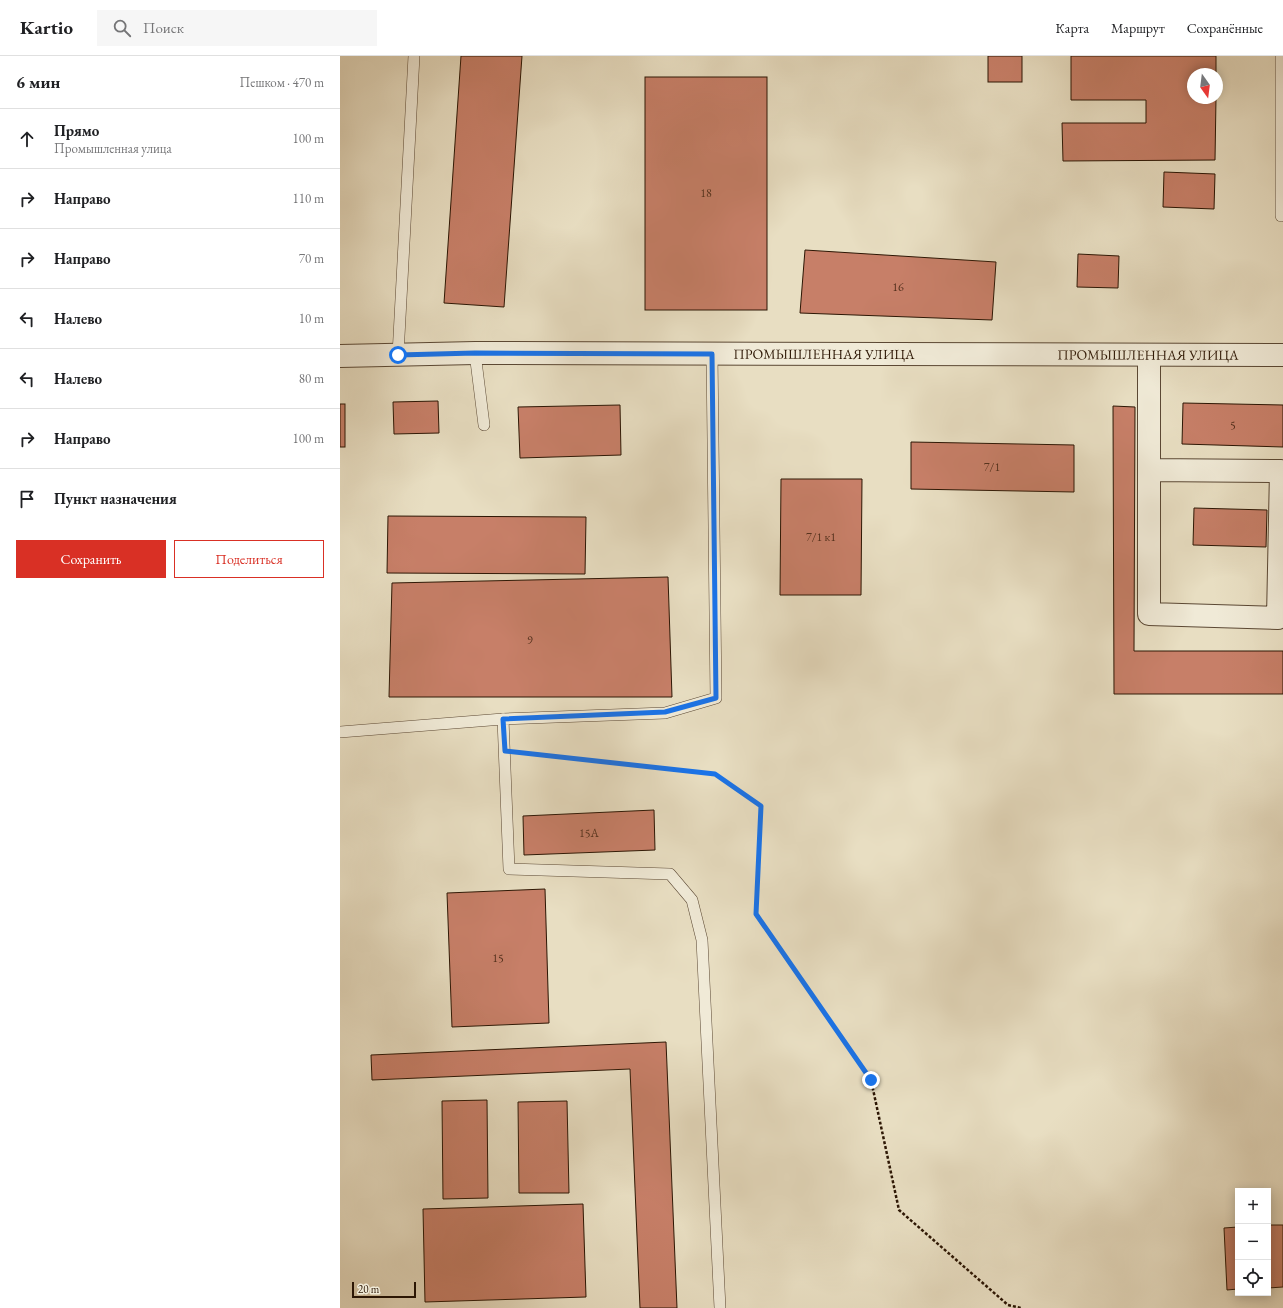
<!DOCTYPE html>
<html lang="ru">
<head>
<meta charset="utf-8">
<style>
  body { margin:0; font-family:"EB Garamond",serif; background:#f6f6f6; color:#202124 }
  .controls { position:absolute; right:12px; bottom:12px; display:grid; overflow:hidden; border-radius:0px; box-shadow:0 2px 10px #0003 }
  .controls button { width:36px; height:36px; display:grid; place-items:center; padding:0; border:0; border-bottom:1px solid #e0e0e0; background:#fff; color:#202124; font:20px sans-serif }
  .compass { position:absolute; left:847px; top:12px; width:36px; height:36px; border-radius:50%; background:#fff; box-shadow:0 2px 10px #0003; rotate:166deg }
  .scale { position:absolute; left:12px; bottom:10px; width:64px; box-sizing:border-box; padding-left:4px; border:2px solid #2c1604; border-top:0; font-size:11px; line-height:14px; white-space:nowrap; color:#2c1604; -webkit-text-stroke:3px #f0ead7; paint-order:stroke }
  .stop { position:absolute; width:12px; height:12px; margin:-9px; border:3px solid #1a73e8; border-radius:50%; background:#fff }
  .stop.end { background:#1a73e8; border-color:#fff; box-shadow:0 1px 4px #0008 }
  .list { margin:0; padding:0; list-style:none }
  h2 { display:flex; justify-content:space-between; align-items:center; height:52px; margin:0; padding:0 16px; font-size:17px }
  h2 small { font-size:13px; font-weight:400; color:#757577 }
  .list li { display:grid; grid-template-columns:26px 1fr auto; gap:12px; align-items:center; box-sizing:border-box; height:60px; padding:0 16px; border-top:1px solid #e0e0e0 }
  .list b { display:block; font-size:15px; white-space:nowrap }
  .list p { margin:0; font-size:13px; white-space:nowrap; color:#757577 }
  .list em { font-size:13px; font-style:normal; color:#757577 }
  .actions { display:flex; gap:8px; padding:12px 16px }
  .actions a { flex:1; padding:9px 0; border:1px solid #d93025; border-radius:0px; text-align:center; font-size:14px; color:#d93025 }
  .actions .main { background:#d93025; color:#fff }
  .icon { flex:none; width:22px; height:22px; fill:none; stroke:currentColor; stroke-width:2; stroke-linecap:round; stroke-linejoin:round }
  .map { position:relative; flex:none; width:943px; height:1252px; overflow:hidden }
  header { display:flex; align-items:center; gap:24px; box-sizing:border-box; height:56px; padding:0 20px; background:#fff; border-bottom:1px solid #e0e0e0 }
  header strong { font-size:19px }
  nav { display:flex; gap:22px; margin-inline-start:auto; font-size:14px }
  .search { width:280px; height:36px; background:#f6f6f6; display:flex; align-items:center; gap:10px; box-sizing:border-box; padding:0 14px; border-radius:0px; color:#757577; font-size:15px }
  main { display:flex }
  aside { flex:1; background:#fff }
  .map>svg:first-child { display:block }
  .building { fill:#c77f68; stroke:#2c1604 }
  .lines { fill:none; stroke-linecap:round; stroke-linejoin:round }
  .lane-casing { stroke:#5b4834; stroke-width:12 }
  .street-casing { stroke:#5b4834; stroke-width:24 }
  .path { stroke:#2c1604; stroke-width:2.5; stroke-dasharray:3 2; stroke-linecap:butt }
  .lane { stroke:#f0ead7; stroke-width:11 }
  .street { stroke:#f0ead7; stroke-width:22 }
  .route { stroke:#1a73e8; stroke-width:5 }
  .labels { text-anchor:middle; dominant-baseline:central; stroke-width:3; stroke-linejoin:round; paint-order:stroke }
  .number-label { font-size:12px; fill:#53301d }
  .street-label { font-size:14px; fill:#2c1604; stroke:#f0ead7 }
</style>
</head>
<body>
<header>
<strong>Kartio</strong>
<div class="search"><svg class="icon" aria-label="search" viewBox="0 0 24 24"><circle cx="10" cy="10" r="6"/><path d="M15 15l6 6"/></svg>Поиск</div>
<nav><a>Карта</a><a>Маршрут</a><a>Сохранённые</a></nav>
</header>
<main>
<aside>
<h2>6 мин<small>Пешком · 470 m</small></h2>
<ul class="list">
<li><svg class="icon" aria-label="ahead" viewBox="0 0 24 24"><path d="M12 20V5M6 11l6-6 6 6"/></svg><div><b>Прямо</b><p>Промышленная улица</p></div><em>100 m</em></li>
<li><svg class="icon" aria-label="right" viewBox="0 0 24 24"><path d="M7 20v-9h11M14 6l5 5-5 5"/></svg><div><b>Направо</b></div><em>110 m</em></li>
<li><svg class="icon" aria-label="right" viewBox="0 0 24 24"><path d="M7 20v-9h11M14 6l5 5-5 5"/></svg><div><b>Направо</b></div><em>70 m</em></li>
<li><svg class="icon" aria-label="left" viewBox="0 0 24 24"><path d="M17 20v-9H6M10 6l-5 5 5 5"/></svg><div><b>Налево</b></div><em>10 m</em></li>
<li><svg class="icon" aria-label="left" viewBox="0 0 24 24"><path d="M17 20v-9H6M10 6l-5 5 5 5"/></svg><div><b>Налево</b></div><em>80 m</em></li>
<li><svg class="icon" aria-label="right" viewBox="0 0 24 24"><path d="M7 20v-9h11M14 6l5 5-5 5"/></svg><div><b>Направо</b></div><em>100 m</em></li>
<li><svg class="icon" aria-label="arrive" viewBox="0 0 24 24"><path d="M6 21V4h12l-3 4 3 4H6"/></svg><div><b>Пункт назначения</b></div></li>
</ul>
<div class="actions"><a class="main">Сохранить</a><a>Поделиться</a></div>
</aside>
<div class="map">
<svg width="943" height="1252" viewBox="0 0 943 1252">
  <rect width="100%" height="100%" fill="#e8dec2"/>
  <filter id="stains"><feTurbulence type="fractalNoise" baseFrequency=".005" numOctaves="4"/><feColorMatrix values="0 0 0 0 .2 0 0 0 0 .09 0 0 0 0 .02 0 0 0 .5 -.17"/></filter>
  <radialGradient id="worn" r=".72"><stop offset=".6" stop-color="#630" stop-opacity="0"/><stop offset="1" stop-color="#630" stop-opacity=".3"/></radialGradient>
  <g class="building">
    <path d="M 121,0 L 182,0 L 164,251 L 104,247 Z"/>
    <rect x="648" y="0" width="34" height="26"/>
    <path d="M 731,0 L 876,0 L 876,18 L 853,18 L 853,42 L 876,42 L 875,104 L 723,105 L 722,67 L 806,67 L 806,44 L 731,44 Z"/>
    <rect x="305" y="21" width="122" height="233"/>
    <path d="M 824,116 L 875,118 L 874,153 L 823,151 Z"/>
    <path d="M 465,194 L 656,206 L 652,264 L 460,257 Z"/>
    <path d="M 738,198 L 779,200 L 778,232 L 737,231 Z"/>
    <path d="M 98,345 L 99,377 L 54,378 L 53,346 Z"/>
    <path d="M 843,347 L 943,349 L 943,391 L 842,388 Z"/>
    <rect x="0" y="348" width="5" height="43"/>
    <path d="M 280,349 L 281,399 L 180,402 L 178,351 Z"/>
    <path d="M 773,350 L 795,351 L 794,595 L 943,595 L 943,638 L 774,638 Z"/>
    <path d="M 571,386 L 734,389 L 734,436 L 571,433 Z"/>
    <path d="M 441,423 L 522,423 L 521,539 L 440,539 Z"/>
    <path d="M 854,452 L 927,454 L 926,491 L 853,489 Z"/>
    <path d="M 48,460 L 246,461 L 245,518 L 47,517 Z"/>
    <path d="M 328,521 L 332,641 L 49,641 L 52,527 Z"/>
    <path d="M 314,754 L 315,794 L 184,799 L 183,760 Z"/>
    <path d="M 205,833 L 209,967 L 112,971 L 107,837 Z"/>
    <path d="M 326,986 L 337,1252 L 300,1252 L 290,1013 L 32,1024 L 31,999 Z"/>
    <path d="M 147,1044 L 148,1142 L 103,1143 L 102,1045 Z"/>
    <path d="M 227,1045 L 229,1137 L 179,1137 L 178,1046 Z"/>
    <path d="M 243,1148 L 246,1241 L 85,1246 L 83,1153 Z"/>
    <path d="M 928,1169 L 943,1169 L 943,1231 L 928,1232 Z"/>
    <path d="M 898,1171 L 898,1233 L 887,1234 L 884,1172 Z"/>
  </g>
  <g class="lines">
    <g class="lane-casing">
      <g id="lane">
        <path d="M 941,160 L 941,0"/>
        <path d="M 135,297 L 144,369"/>
        <path d="M 372,298 L 376,642 L 325,657 L 163,663 L 169,813 L 330,818 L 352,844 L 362,884 L 380,1252"/>
        <path d="M 58,299 L 74,0"/>
        <path d="M 0,676 L 163,663"/>
      </g>
    </g>
    <g class="street-casing">
      <g id="street">
        <path d="M 809,299 L 809,558 L 938,562 L 941,415 L 809,414"/>
        <path id="s1" d="M 0,300 L 135,297 L 943,299"/>
      </g>
    </g>
    <path class="path" d="M 180,697 L 375,718 L 421,750 L 416,859 L 531,1024 L 559,1154 L 668,1249 L 681,1252"/>
    <use href="#lane" class="lane"/>
    <use href="#street" class="street"/>
  </g>
  <g class="lines">
    <path class="route" d="M 58,299 L 135,297 L 372,298 L 376,642 L 325,656 L 163,663 L 165,695 L 375,718 L 421,750 L 416,858 L 531,1024"/>
  </g>
  <g class="labels">
    <g class="number-label">
      <text x="366" y="137">18</text>
      <text x="558" y="231">16</text>
      <text x="893" y="369">5</text>
      <text x="652" y="411">7/1</text>
      <text x="481" y="481">7/1 к1</text>
      <text x="190" y="584">9</text>
      <text x="249" y="777">15А</text>
      <text x="158" y="902">15</text>
    </g>
    <g class="street-label">
      <text stroke="none"><textPath href="#s1" startOffset="484">ПРОМЫШЛЕННАЯ УЛИЦА</textPath></text>
      <text stroke="none"><textPath href="#s1" startOffset="808">ПРОМЫШЛЕННАЯ УЛИЦА</textPath></text>
    </g>
  </g>
  <rect width="100%" height="100%" filter="url(#stains)"/>
  <rect width="100%" height="100%" fill="url(#worn)"/>
</svg>
<div class="controls">
<button>+</button>
<button>−</button>
<button><svg class="icon" aria-label="locate" viewBox="0 0 24 24"><circle cx="12" cy="12" r="6"/><path d="M12 2v4M12 18v4M2 12h4M18 12h4"/></svg></button>
</div>
<svg class="compass" viewBox="-18 -18 36 36"><path d="M0-13l5 13h-10z" fill="#e53935"/><path d="M0 13l5-13h-10z" fill="#757577"/></svg>
<div class="scale">20 m</div>
<div class="stop" style="left:58px;top:299px"></div>
<div class="stop end" style="left:531px;top:1024px"></div>
</div>
</main>
</body>
</html>
